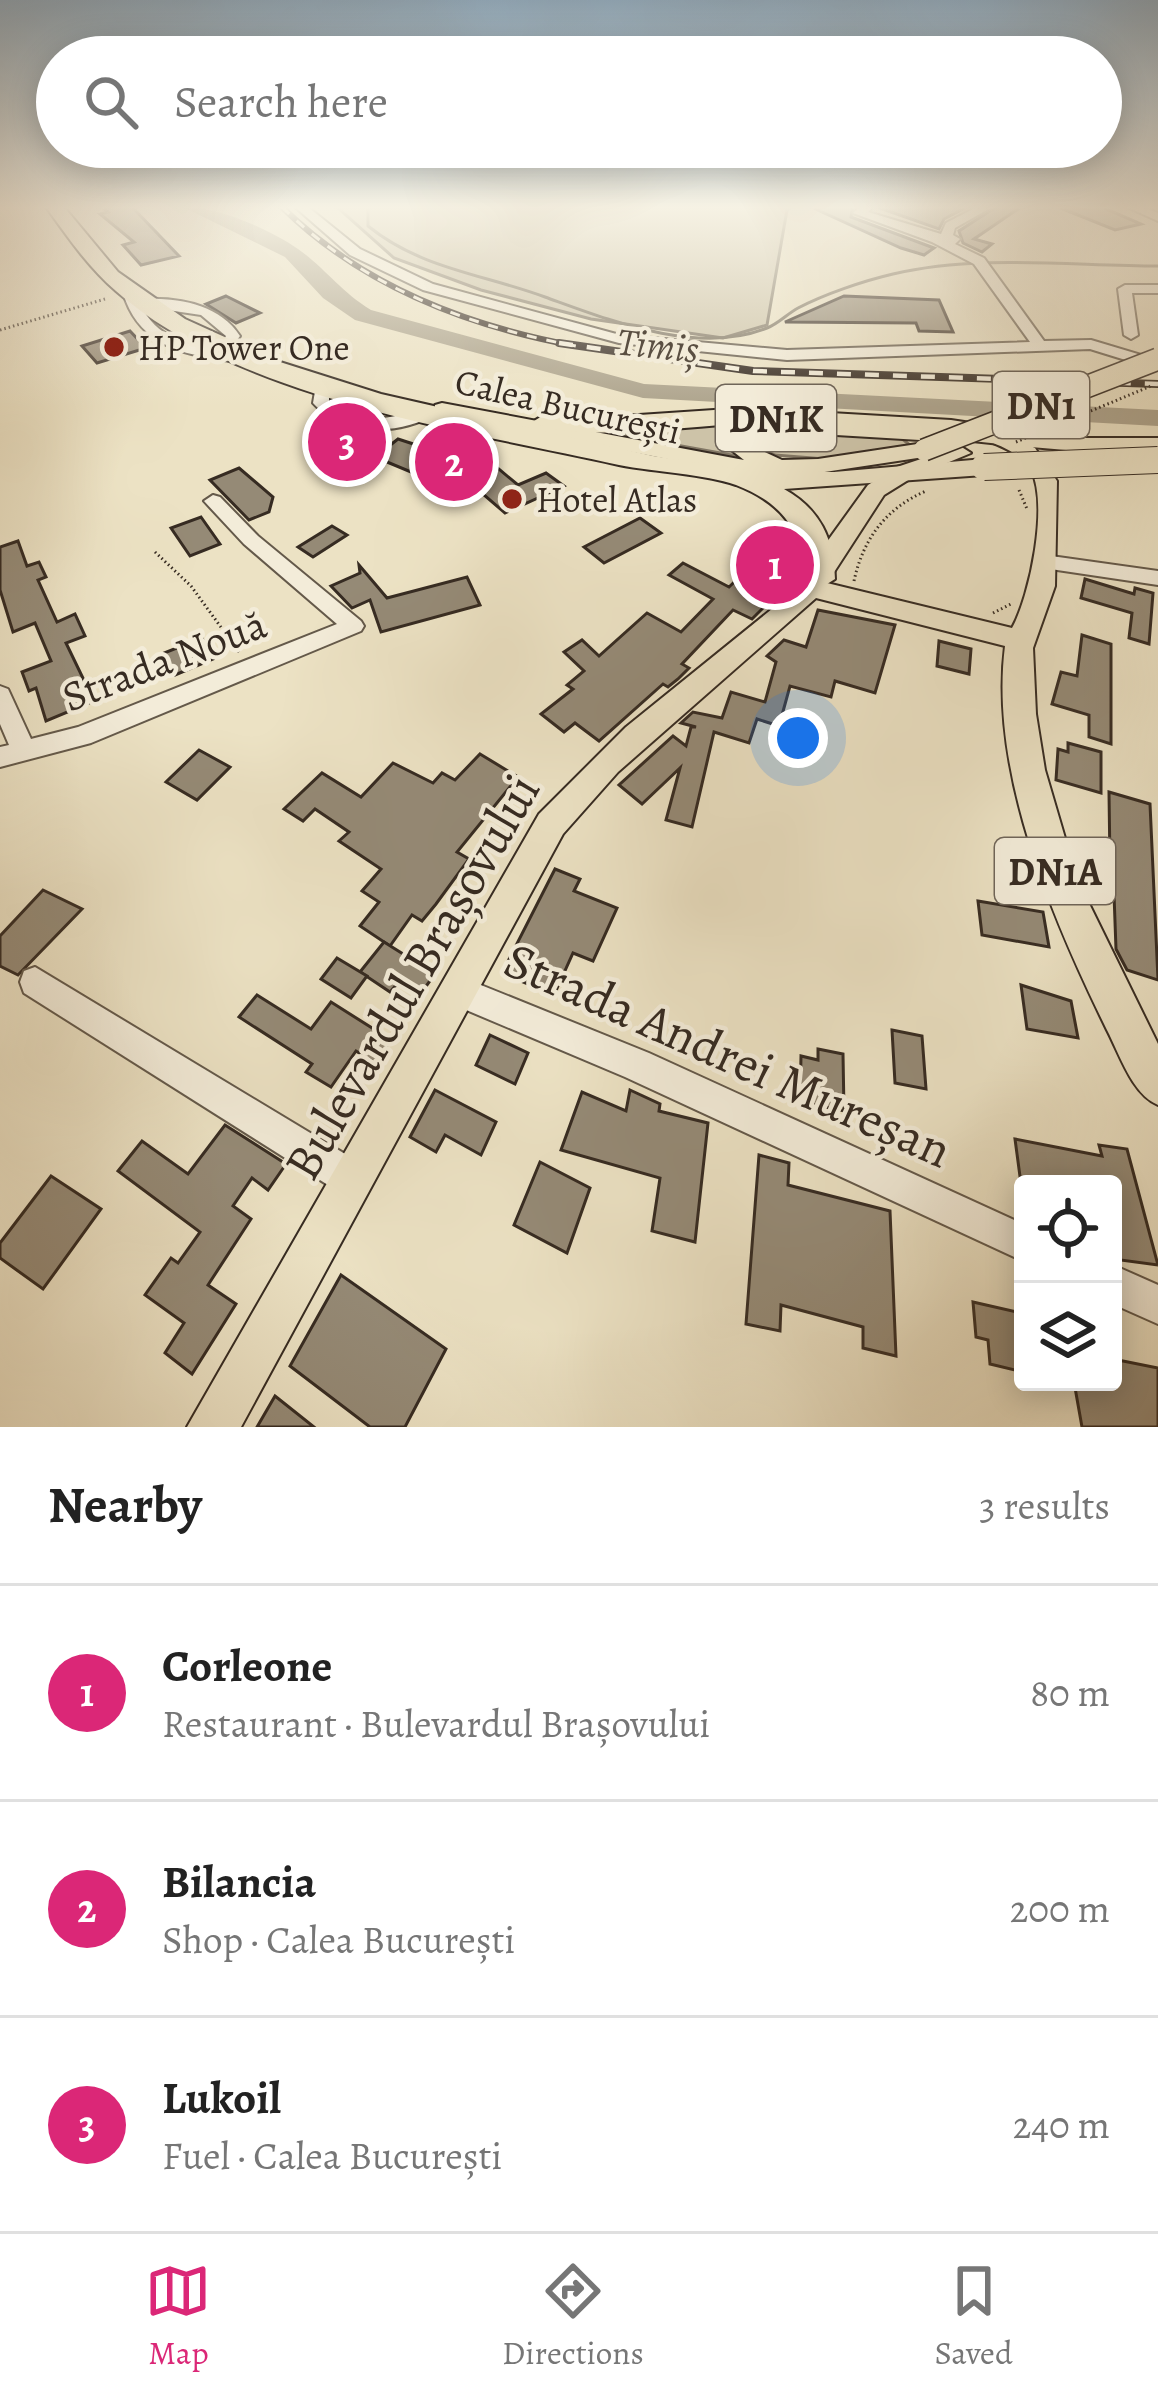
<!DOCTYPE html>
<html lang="en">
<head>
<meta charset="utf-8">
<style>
  body { margin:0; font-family:Alegreya,serif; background:#f6f6f6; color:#222 }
  .controls { position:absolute; right:36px; bottom:36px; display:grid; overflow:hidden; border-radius:12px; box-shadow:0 6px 30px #0003 }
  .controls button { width:108px; height:108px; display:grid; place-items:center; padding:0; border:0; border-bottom:3px solid #e0e0e0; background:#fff; color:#222; font:60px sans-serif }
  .you { position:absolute; left:798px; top:738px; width:42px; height:42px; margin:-30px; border:9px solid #fff; border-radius:50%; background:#1a73e8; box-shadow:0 0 0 18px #1a73e833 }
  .badge { display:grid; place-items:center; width:78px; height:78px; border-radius:50%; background:#db2777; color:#fff; font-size:39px; font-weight:700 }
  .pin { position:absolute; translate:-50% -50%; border:6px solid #fff; box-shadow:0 3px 12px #0006 }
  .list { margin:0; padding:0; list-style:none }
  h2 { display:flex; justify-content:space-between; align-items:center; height:156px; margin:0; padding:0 48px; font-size:51px }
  h2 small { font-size:39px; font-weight:400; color:#767676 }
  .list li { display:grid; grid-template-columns:78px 1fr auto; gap:36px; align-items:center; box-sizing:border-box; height:216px; padding:0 48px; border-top:3px solid #e0e0e0 }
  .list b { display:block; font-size:45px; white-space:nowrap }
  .list p { margin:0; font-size:39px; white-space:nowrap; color:#767676 }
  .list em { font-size:39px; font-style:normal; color:#767676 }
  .icon { flex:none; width:66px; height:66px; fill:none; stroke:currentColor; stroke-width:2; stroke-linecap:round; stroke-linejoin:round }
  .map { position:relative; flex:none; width:1158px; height:1427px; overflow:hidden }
  .search { position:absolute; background:#fff; box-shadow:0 6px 30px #0003; left:36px; right:36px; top:36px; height:132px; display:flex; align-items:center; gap:30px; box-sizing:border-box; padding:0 42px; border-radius:66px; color:#767676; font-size:45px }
  .sheet { height:804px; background:#fff }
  nav { display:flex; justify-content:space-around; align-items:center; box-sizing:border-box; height:168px; border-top:3px solid #e0e0e0; background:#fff; font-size:33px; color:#767676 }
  nav a { display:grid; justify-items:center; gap:6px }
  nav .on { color:#db2777 }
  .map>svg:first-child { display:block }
  .green { fill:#cdc3a8; stroke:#827765; stroke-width:3 }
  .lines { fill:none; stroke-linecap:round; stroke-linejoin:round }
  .stream { stroke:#7e7462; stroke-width:3 }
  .river { fill:#aea48d; fill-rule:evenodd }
  .building { fill:#958a76; stroke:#362b22; stroke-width:3 }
  .minor-casing { stroke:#64594a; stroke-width:4 }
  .major-casing { stroke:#362b22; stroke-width:4 }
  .highway-casing { stroke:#362b22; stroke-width:4 }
  .path { stroke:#362b22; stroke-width:3; stroke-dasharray:1.5 3; stroke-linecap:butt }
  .minor { fill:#f3ecd9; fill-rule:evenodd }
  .major { fill:#ece2c4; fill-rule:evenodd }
  .highway { fill:#ece2c4; fill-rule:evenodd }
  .rail-far1-casing { stroke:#362b22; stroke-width:6 }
  .rail-casing { stroke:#362b22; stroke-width:8 }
  .rail-far1 { stroke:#f3ecd9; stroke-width:3; stroke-dasharray:10; stroke-linecap:butt }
  .rail { stroke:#f3ecd9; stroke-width:4.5; stroke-dasharray:14; stroke-linecap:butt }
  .major-bridge-casing { stroke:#362b22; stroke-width:24; stroke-linecap:butt }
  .highway-bridge-casing { stroke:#362b22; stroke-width:28; stroke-linecap:butt }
  .path-bridge { stroke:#362b22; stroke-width:3; stroke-dasharray:1.5 3; stroke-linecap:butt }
  .major-bridge { stroke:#ece2c4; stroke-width:21 }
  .highway-bridge { stroke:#ece2c4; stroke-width:26 }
  .poi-dot { fill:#8f2418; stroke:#f3ecd9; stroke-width:4.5 }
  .labels { text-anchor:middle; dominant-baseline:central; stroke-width:9; stroke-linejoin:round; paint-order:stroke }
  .far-poi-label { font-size:36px; fill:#362b22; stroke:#f3ecd9; text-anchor:start }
  .far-street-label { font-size:36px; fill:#362b22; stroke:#f3ecd9 }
  .far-water-label { font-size:39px; font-style:italic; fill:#5a4f42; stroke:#f3ecd9 }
  .shield { fill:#f3ecd9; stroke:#6f6559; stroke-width:3 }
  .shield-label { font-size:39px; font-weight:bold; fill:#362b22 }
  .street-label { font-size:42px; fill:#362b22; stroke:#f3ecd9 }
  .near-street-label { font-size:51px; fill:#362b22; stroke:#f3ecd9 }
</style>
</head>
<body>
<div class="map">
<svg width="1158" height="1427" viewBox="0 0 1158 1427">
  <rect width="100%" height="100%" fill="#ece2c4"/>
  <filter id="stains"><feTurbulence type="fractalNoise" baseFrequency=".00167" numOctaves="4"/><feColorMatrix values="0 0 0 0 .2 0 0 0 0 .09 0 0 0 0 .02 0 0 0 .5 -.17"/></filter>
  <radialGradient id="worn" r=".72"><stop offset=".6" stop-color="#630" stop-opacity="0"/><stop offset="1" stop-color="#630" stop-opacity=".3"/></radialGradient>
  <g class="green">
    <path d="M 337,207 L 792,207 L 787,210 L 767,325 L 723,338 L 591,319 L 481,290 L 394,258 Z"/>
    <path d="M 751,421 L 740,430 L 748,458 L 587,429 Z"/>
    <path d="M 770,431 L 901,438 L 910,445 L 825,459 L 775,455 L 760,448 Z"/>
  </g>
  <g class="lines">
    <path class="stream" d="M 368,207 L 368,226 C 421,269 483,274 545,297 C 609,320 698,356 767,328 C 778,324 787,314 798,308 C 825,294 863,281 893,274 C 977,254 1072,266 1158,266"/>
    <path class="river" d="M 183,207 C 218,207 270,229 298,249 C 324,267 340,291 371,310 L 644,384 L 1158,410 L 1158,426 L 643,398 L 355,320 L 323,298 L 285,257 Z"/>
  </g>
  <g class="building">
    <path d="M 102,207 L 132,207 L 179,256 L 141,265 L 123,245 L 134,242 L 100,214 L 108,212 Z"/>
    <path d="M 811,207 L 853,207 L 851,217 L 934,248 L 924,255 L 901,248 Z"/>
    <path d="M 877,207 L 967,207 L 944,219 L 939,229 Z"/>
    <path d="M 996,207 L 1021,207 L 974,239 L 992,244 L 982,252 L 963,243 L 959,231 Z"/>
    <path d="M 1058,207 L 1102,207 L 1141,224 L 1115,230 Z"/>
    <path d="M 226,296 L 260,313 L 236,323 L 206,304 Z"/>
    <path d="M 844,296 L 939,300 L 953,332 L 919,331 L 916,323 L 785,322 Z"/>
    <path d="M 130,331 L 146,348 L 97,363 L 82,346 Z"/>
    <path d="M 336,428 L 356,432 L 359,463 L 339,466 Z"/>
    <path d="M 398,439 L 435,451 L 448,441 L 492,456 L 488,460 L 518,485 L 546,473 L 564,486 L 505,513 L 461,475 L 447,487 L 375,457 Z"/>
    <path d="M 239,468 L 273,497 L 269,512 L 249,520 L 210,480 Z"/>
    <path d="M 201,517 L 220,544 L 190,556 L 171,528 Z"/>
    <path d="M 640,518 L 661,533 L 604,563 L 584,547 Z"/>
    <path d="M 332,526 L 347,535 L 313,557 L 298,547 Z"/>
    <path d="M 18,541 L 27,566 L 39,562 L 46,577 L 38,580 L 57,622 L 75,614 L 85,636 L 66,643 L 94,701 L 46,721 L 36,688 L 29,691 L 22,672 L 51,661 L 35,623 L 13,632 L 0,590 L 0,547 Z"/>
    <path d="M 683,563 L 729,587 L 748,569 L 763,576 L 756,583 L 778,593 L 752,619 L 733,610 L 682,664 L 689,668 L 678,679 L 668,687 L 663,684 L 599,741 L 575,723 L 564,732 L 541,714 L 573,689 L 567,685 L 584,671 L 564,652 L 582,640 L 599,656 L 647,613 L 681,632 L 713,599 L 669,575 Z"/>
    <path d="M 359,565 L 387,598 L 467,577 L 480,605 L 381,632 L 370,600 L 352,608 L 331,586 L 360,573 Z"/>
    <path d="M 1085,579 L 1134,594 L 1135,588 L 1153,593 L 1149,644 L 1129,638 L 1132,613 L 1081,598 Z"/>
    <path d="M 818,610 L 895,625 L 875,693 L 835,681 L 831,697 L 790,686 L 779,726 L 757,719 L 749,743 L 714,732 L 692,827 L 666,820 L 680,768 L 642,804 L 619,785 L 673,736 L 686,746 L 691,727 L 696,727 L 681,723 L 693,712 L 722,718 L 731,692 L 765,702 L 776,662 L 767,656 L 784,640 L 806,647 Z"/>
    <path d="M 1082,635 L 1111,644 L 1111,744 L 1089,737 L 1089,715 L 1052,704 L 1061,672 L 1077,676 Z"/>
    <path d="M 202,638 L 213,659 L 175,675 L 164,653 Z"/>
    <path d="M 939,641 L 971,649 L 969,674 L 937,666 Z"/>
    <path d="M 1068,743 L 1101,752 L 1101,793 L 1056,780 L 1058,749 L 1068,752 Z"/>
    <path d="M 199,750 L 230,767 L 197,800 L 166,782 Z"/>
    <path d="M 480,754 L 518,777 L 457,852 L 469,859 L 436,904 L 422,921 L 412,915 L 390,946 L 360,926 L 379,902 L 362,891 L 381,869 L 339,841 L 349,832 L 315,809 L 303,821 L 284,809 L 322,773 L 361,797 L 393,763 L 433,783 L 442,773 L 455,780 Z"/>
    <path d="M 1109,792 L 1150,804 L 1158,980 L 1127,970 L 1116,949 L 1114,894 L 1089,886 L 1089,859 L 1110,865 Z"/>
    <path d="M 555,869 L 580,879 L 574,891 L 617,908 L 593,961 L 573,953 L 554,995 L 502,973 Z"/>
    <path d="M 43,890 L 82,909 L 18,975 L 0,966 L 0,936 Z"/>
    <path d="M 978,901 L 1043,912 L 1049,947 L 982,935 Z"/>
    <path d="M 384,942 L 435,974 L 419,996 L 398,983 L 390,992 L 360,972 Z"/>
    <path d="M 337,958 L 367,976 L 351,998 L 321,979 Z"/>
    <path d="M 1021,985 L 1071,1001 L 1078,1038 L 1027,1029 Z"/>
    <path d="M 257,995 L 311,1029 L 331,1002 L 391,1040 L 375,1063 L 356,1051 L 331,1087 L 306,1072 L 312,1064 L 239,1017 Z"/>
    <path d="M 892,1030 L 922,1036 L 926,1089 L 895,1083 Z"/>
    <path d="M 490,1035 L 528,1053 L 515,1084 L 476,1065 Z"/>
    <path d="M 818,1049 L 843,1054 L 844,1111 L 800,1102 L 801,1056 L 818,1060 Z"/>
    <path d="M 435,1090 L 496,1122 L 481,1155 L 445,1135 L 436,1152 L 410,1137 Z"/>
    <path d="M 630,1090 L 660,1104 L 659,1111 L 708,1123 L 695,1242 L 652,1231 L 660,1178 L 561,1150 L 582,1092 L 626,1111 Z"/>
    <path d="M 225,1125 L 286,1164 L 268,1190 L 252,1178 L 233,1206 L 251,1219 L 208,1285 L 236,1304 L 192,1374 L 165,1353 L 184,1323 L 145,1295 L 171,1258 L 178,1263 L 200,1232 L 118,1171 L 142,1141 L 188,1174 Z"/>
    <path d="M 1015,1139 L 1102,1156 L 1099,1145 L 1127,1149 L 1158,1265 L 1113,1259 L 1113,1184 L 1021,1184 Z"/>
    <path d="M 759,1155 L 789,1163 L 788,1185 L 890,1211 L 896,1356 L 863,1348 L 863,1327 L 781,1305 L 780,1331 L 746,1324 Z"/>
    <path d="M 540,1162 L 590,1188 L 567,1253 L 514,1225 Z"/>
    <path d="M 51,1176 L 101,1209 L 43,1289 L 0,1258 L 0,1243 Z"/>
    <path d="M 341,1275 L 446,1349 L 405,1427 L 370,1427 L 290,1366 Z"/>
    <path d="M 973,1302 L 1017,1312 L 1023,1372 L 990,1364 L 988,1340 L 976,1337 Z"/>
    <path d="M 1113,1359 L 1158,1368 L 1158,1427 L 1082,1427 L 1074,1382 L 1113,1382 Z"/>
    <path d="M 275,1396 L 314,1427 L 257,1427 Z"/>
  </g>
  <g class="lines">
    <g class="minor-casing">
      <g id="minor">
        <path d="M 295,207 L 308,207 L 360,249 L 433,284 L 620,335 L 787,350 L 1030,342 L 974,264 L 932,242 L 853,213 L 860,207 L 873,207 L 868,212 L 941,234 L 946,223 L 977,207 L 992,207 L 955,228 L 953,235 L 960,239 L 955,244 L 984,258 L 1044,341 L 1091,340 L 1158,360 L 1158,370 L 1090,349 L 787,360 L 619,343 L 423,290 L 350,255 Z"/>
        <path d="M 1127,207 L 1143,207 L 1158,213 L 1158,221 Z"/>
        <path d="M 1125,285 L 1158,285 L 1158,293 L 1132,293 L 1138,335 L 1131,339 L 1124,335 L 1118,289 Z"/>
        <path d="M 130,289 L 139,299 C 176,297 219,303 240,336 L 228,352 L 255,358 C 244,365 232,361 218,359 C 173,353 137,339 123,293 ZM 141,306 L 201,315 L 226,336 L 218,350 C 186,346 156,336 141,306 Z"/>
        <path d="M 317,380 L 329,380 L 329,402 C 359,429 395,417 430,407 L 438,412 C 403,436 343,437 313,403 Z"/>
        <path d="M 213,495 L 220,497 L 258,536 L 361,621 L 364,626 L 361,631 L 91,743 L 0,767 L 0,747 L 9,745 L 0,724 L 0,686 L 8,689 L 31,739 L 78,727 L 337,624 L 244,544 L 204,501 Z"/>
        <path d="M 1044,555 L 1158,571 L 1158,585 L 1037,567 L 1034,562 Z"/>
        <path d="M 35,967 L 365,1166 L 370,1179 L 365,1192 L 352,1197 L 339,1192 L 24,993 L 20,982 L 24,971 Z"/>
        <path d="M 456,975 L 649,1053 L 1023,1224 L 1023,1261 L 625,1077 L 445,1001 L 441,990 L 445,979 Z"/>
        <path d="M 1113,1265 L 1158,1285 L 1158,1324 L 1113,1304 Z"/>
      </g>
    </g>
    <g class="major-casing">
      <g id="major">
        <path d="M 442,403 L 744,460 L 730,449 L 731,432 L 769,419 L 920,428 L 931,434 L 920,440 L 769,431 L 753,436 L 752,446 L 782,460 L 818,459 L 924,443 L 935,450 L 924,457 L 818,473 L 744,474 L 435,413 L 435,405 Z"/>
        <path d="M 992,428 L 1035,448 L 1057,481 L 1055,586 L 1033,648 L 1036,714 L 1045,770 L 1077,879 L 1158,1044 L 1158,1105 C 1132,1094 1120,1055 1107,1030 C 1053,920 989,772 1005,646 L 816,598 L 618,772 L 563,834 L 241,1427 L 187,1427 L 539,814 L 626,727 L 788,596 L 868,485 L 897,467 L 960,446 L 971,453 L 913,477 L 884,495 L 827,583 L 1012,628 C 1030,596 1049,504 1031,470 C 1023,454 1000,446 984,439 L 981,434 Z"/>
      </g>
    </g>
    <g class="highway-casing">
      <g id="highway">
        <path d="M 46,207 L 64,207 L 118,272 L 185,319 L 280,362 L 381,394 L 653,456 L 751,471 L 834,472 L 984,459 L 997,467 L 984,475 L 784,489 C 820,509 834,539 835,579 L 819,589 L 803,579 C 805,530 780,502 736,485 C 705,474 654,472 619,465 C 463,430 238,399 116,291 C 88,267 67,236 46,207 Z"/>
        <path d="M 744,408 L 951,420 L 1070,438 L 1158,438 L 1158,454 C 1019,454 883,423 744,424 C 703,424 560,445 534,421 L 547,413 L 609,417 Z"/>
      </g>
    </g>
    <g class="path">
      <path d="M 0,330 L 105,299"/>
      <path d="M 1019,490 L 1027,509"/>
      <path d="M 155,552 L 191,586 L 239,652"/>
      <path d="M 854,581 C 863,539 886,508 926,491"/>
      <path d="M 993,613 L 1011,604"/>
    </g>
    <use href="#minor" class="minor"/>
    <use href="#major" class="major"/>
    <use href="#highway" class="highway"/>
    <g class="rail-far1-casing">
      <path id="rail-far1" d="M 282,207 C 362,286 466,326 576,346"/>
    </g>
    <g class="rail-casing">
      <path id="rail" d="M 559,343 L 753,371 L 1158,384"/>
    </g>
    <use href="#rail-far1" class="rail-far1"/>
    <use href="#rail" class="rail"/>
    <g class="major-bridge-casing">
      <path id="major-bridge" d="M 924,450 L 1158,359"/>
    </g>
    <g class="highway-bridge-casing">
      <path id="highway-bridge" d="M 984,467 L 1158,460"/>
    </g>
    <path class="path-bridge" d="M 1016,442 L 1151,386"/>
    <use href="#major-bridge" class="major-bridge"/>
    <use href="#highway-bridge" class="highway-bridge"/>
  </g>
  <linearGradient id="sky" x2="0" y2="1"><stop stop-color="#91aec4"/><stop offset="0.51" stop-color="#f6f2e4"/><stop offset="1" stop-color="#f6f2e4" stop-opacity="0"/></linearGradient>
  <rect width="1158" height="407" fill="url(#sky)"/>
  <g class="poi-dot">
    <circle cx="114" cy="347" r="12"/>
    <circle cx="512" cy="499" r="12"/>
  </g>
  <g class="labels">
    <g class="far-poi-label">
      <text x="138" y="347">HP Tower One</text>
      <text x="536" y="499">Hotel Atlas</text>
    </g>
    <g class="far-street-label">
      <text transform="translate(568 406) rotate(13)">Calea București</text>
    </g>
    <g class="far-water-label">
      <text transform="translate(658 345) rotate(6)">Timiș</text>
    </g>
    <g class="shield">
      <rect x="993" y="372" width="96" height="66" rx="9"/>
      <rect x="716" y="385" width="120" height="66" rx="9"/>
      <rect x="995" y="838" width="120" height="66" rx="9"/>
    </g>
    <g class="shield-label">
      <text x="1041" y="405">DN1</text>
      <text x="776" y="418">DN1K</text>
      <text x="1055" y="871">DN1A</text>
    </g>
    <g class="street-label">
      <text transform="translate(164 660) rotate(-21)">Strada Nouă</text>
    </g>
    <g class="near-street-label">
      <text transform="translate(412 977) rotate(-60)">Bulevardul Brașovului</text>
      <text transform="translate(728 1055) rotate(24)">Strada Andrei Mureșan</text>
    </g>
  </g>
  <rect width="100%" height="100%" filter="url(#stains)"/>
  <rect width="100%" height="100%" fill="url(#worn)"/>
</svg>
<div class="controls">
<button><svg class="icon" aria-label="locate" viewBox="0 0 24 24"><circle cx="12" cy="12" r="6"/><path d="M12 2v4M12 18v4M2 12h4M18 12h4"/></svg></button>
<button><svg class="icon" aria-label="layers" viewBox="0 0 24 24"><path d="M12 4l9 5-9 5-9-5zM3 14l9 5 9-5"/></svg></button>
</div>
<div class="you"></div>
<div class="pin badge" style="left:775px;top:565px">1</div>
<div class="pin badge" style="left:454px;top:462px">2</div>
<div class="pin badge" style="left:347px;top:442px">3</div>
<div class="search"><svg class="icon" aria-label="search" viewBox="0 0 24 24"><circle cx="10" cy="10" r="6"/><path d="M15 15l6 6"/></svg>Search here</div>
</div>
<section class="sheet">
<h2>Nearby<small>3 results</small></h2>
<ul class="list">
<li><span class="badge">1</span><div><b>Corleone</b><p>Restaurant · Bulevardul Brașovului</p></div><em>80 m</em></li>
<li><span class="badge">2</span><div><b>Bilancia</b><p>Shop · Calea București</p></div><em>200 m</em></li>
<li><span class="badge">3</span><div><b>Lukoil</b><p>Fuel · Calea București</p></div><em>240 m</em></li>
</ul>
</section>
<nav>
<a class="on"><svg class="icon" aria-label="map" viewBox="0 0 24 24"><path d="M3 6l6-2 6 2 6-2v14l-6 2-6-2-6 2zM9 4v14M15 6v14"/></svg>Map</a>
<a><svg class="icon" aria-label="directions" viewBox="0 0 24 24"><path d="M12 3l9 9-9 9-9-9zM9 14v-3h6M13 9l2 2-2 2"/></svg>Directions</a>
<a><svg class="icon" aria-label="saved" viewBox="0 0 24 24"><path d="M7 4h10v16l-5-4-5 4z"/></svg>Saved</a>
</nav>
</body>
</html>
